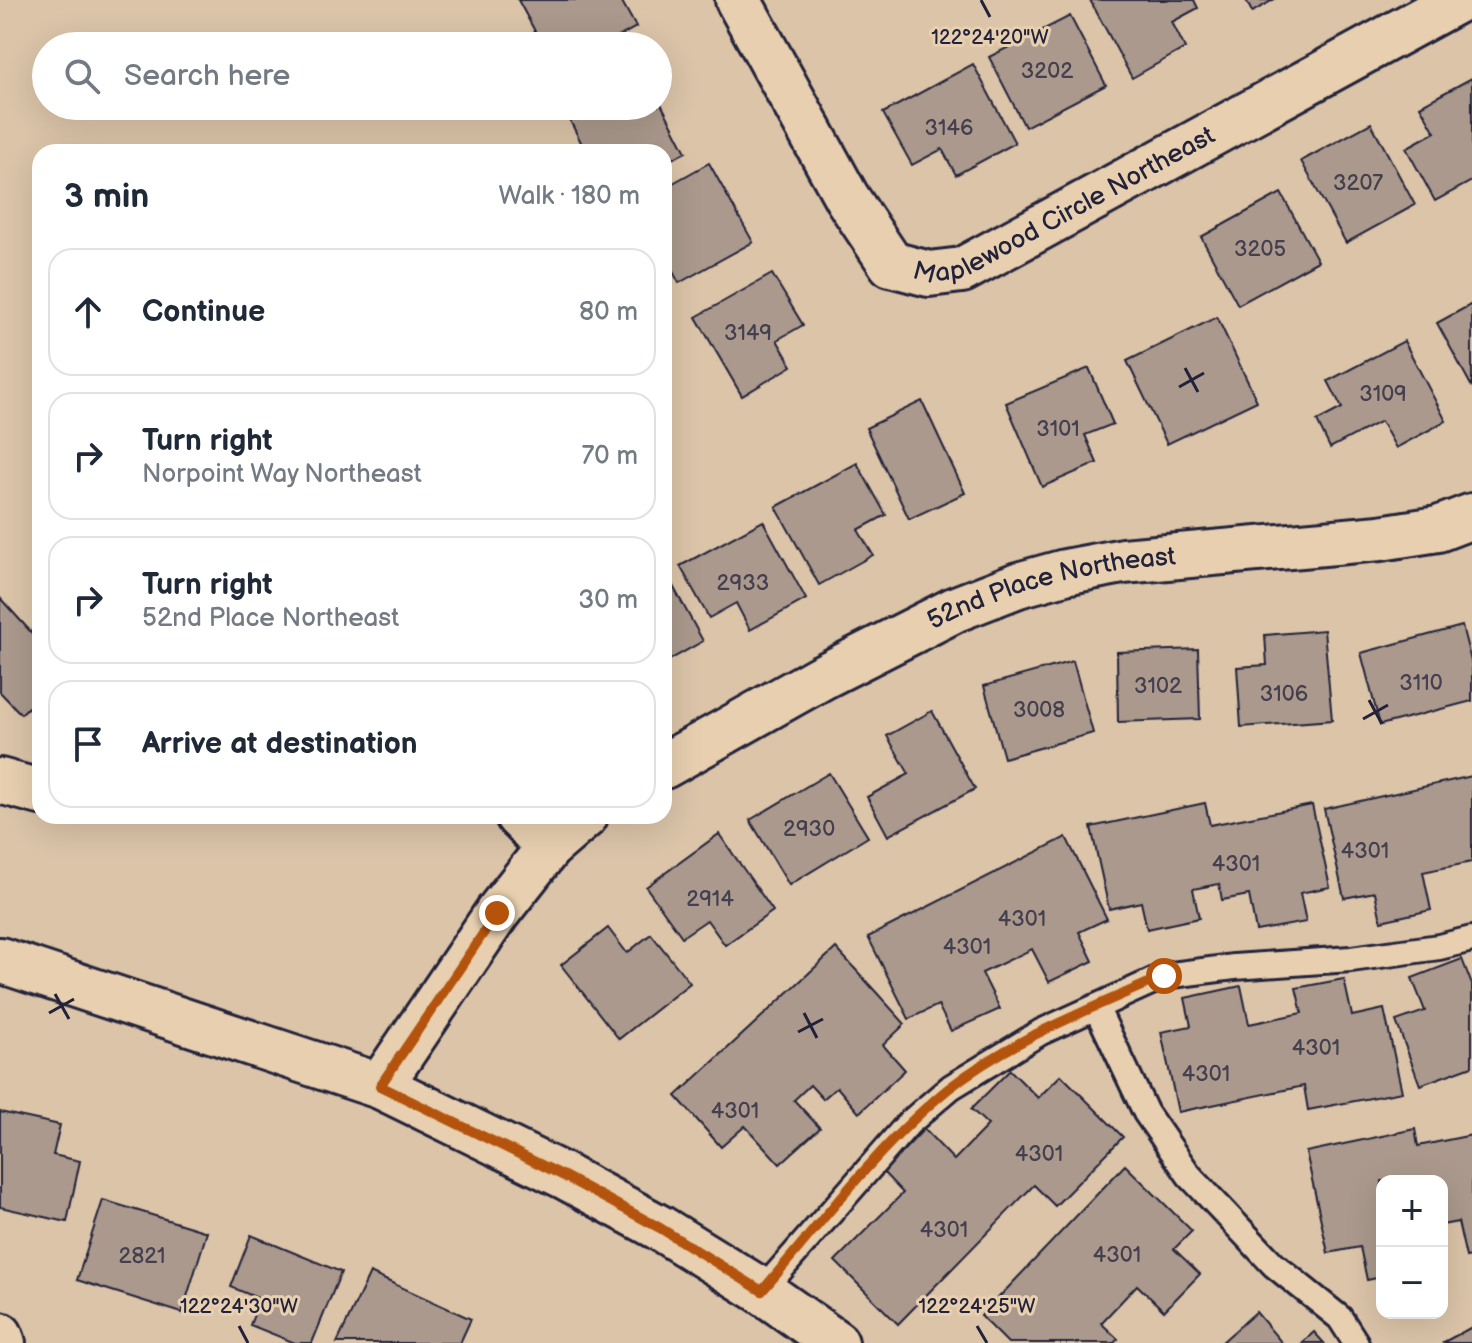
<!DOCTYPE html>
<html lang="en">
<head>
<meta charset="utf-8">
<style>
  body { margin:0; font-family:"Balsamiq Sans",sans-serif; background:#f6f6f7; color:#1f2937 }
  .controls { position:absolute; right:24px; bottom:24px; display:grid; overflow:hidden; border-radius:16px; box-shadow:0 8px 32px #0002 }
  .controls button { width:72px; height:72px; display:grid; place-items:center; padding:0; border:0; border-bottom:2px solid #e0e1e3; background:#fff; color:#1f2937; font:40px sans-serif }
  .stop { position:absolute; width:24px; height:24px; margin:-18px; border:6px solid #b45309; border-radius:50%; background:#fff }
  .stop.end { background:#b45309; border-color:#fff; box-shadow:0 2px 8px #0008 }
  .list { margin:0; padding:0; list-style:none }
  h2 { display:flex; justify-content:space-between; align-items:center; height:104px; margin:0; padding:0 32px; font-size:34px }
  h2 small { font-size:26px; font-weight:400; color:#747a83 }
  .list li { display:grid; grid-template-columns:52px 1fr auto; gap:24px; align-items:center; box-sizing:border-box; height:128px; margin:0 16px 16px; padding:0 16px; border:2px solid #e0e1e3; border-radius:24px }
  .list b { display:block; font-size:30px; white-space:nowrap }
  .list p { margin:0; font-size:26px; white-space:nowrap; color:#747a83 }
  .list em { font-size:26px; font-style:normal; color:#747a83 }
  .icon { flex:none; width:44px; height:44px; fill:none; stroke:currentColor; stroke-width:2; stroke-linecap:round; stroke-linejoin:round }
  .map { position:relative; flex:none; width:1472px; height:1343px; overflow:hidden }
  .search { position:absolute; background:#fff; box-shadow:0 8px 32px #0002; left:32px; top:32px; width:640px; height:88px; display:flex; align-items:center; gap:20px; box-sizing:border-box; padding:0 28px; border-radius:44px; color:#747a83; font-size:30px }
  .panel { position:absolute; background:#fff; box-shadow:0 8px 32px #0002; left:32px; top:144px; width:640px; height:680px; border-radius:24px }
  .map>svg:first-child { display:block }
  .building { fill:#aa998c; stroke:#22223b; stroke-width:2 }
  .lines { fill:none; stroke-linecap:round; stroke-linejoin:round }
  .lane-casing { stroke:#22223b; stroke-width:30 }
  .street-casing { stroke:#22223b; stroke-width:50 }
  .secondary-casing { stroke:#22223b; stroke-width:50 }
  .lane { stroke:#e7cfaf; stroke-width:24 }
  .street { stroke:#e7cfaf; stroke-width:44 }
  .secondary { stroke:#e7cfaf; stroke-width:44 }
  .route { stroke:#b45309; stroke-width:10 }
  .ticks { fill:none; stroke:#22223b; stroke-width:3 }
  .labels { text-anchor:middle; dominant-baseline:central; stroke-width:6; stroke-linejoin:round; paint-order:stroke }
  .number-label { font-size:22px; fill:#44404f }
  .street-label { font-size:26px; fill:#22223b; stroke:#e7cfaf }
  .ticks-label { font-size:20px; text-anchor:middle; fill:#22223b; stroke:#e7cfaf; stroke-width:6; stroke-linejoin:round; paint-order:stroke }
</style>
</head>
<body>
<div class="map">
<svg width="1472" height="1343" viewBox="0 0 1472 1343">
  <rect width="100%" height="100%" fill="#dbc4a8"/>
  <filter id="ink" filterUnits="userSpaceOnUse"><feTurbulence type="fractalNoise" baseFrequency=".0125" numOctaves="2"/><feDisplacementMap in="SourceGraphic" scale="16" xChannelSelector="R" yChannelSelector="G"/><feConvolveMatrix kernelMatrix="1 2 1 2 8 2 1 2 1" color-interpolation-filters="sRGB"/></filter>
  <g filter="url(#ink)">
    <g class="building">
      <path d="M 518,0 L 621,0 L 636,27 L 602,46 L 543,46 Z"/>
      <path d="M 1090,0 L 1194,0 L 1198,8 L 1172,22 L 1185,48 L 1132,78 Z"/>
      <path d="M 1246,0 L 1273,0 L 1252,12 Z"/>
      <path d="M 1070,16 L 1106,85 L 1025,127 L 989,57 Z"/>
      <path d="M 973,64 L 1015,143 L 956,175 L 942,149 L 912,165 L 883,113 Z"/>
      <path d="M 1472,78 L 1472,181 L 1435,201 L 1406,148 L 1435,132 L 1420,106 Z"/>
      <path d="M 658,98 L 686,152 L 664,163 L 664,152 L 586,152 L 566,113 L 581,106 L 658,106 Z"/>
      <path d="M 1371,123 L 1415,205 L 1346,243 L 1301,161 Z"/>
      <path d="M 709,163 L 753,242 L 679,283 L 664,255 L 664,227 L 671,224 L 664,212 L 664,188 Z"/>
      <path d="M 1281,193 L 1318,261 L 1238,305 L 1201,237 Z"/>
      <path d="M 772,274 L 803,325 L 777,340 L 792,366 L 742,396 L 696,317 Z"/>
      <path d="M 1472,304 L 1472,387 L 1437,323 Z"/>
      <path d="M 1217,317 L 1257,401 L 1167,444 L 1127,361 Z"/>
      <path d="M 1404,341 L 1446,421 L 1396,448 L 1381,421 L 1330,448 L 1317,421 L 1342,408 L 1328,381 Z"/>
      <path d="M 1089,368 L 1113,424 L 1085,435 L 1097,463 L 1042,487 L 1006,403 Z"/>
      <path d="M 922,401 L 965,493 L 909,519 L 866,428 Z"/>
      <path d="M 857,463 L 886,515 L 858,530 L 873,555 L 819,585 L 776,507 Z"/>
      <path d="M 763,521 L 806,599 L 750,630 L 736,603 L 709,618 L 680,566 Z"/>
      <path d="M 668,577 L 703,641 L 664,663 L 664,579 Z"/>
      <path d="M 0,598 L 40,642 L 40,696 L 21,714 L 0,692 Z"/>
      <path d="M 1462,626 L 1472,665 L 1472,701 L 1380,725 L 1361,653 Z"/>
      <path d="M 1324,630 L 1332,720 L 1241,727 L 1237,667 L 1267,665 L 1265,635 Z"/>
      <path d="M 1198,649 L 1200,719 L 1118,722 L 1117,652 Z"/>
      <path d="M 1073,661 L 1093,733 L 1004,758 L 984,686 Z"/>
      <path d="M 932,711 L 975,789 L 888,836 L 867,797 L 909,774 L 887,736 Z"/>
      <path d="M 829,773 L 868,837 L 789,885 L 750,820 Z"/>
      <path d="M 1472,776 L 1472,862 L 1423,872 L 1431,910 L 1381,921 L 1375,892 L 1344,898 L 1324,809 Z"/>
      <path d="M 1205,803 L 1210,825 L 1312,805 L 1330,887 L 1300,893 L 1306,922 L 1256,931 L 1249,895 L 1222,900 L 1219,884 L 1193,889 L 1199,918 L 1147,929 L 1141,902 L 1109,909 L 1091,827 Z"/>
      <path d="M 719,834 L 773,911 L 725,945 L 707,920 L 682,937 L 646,887 Z"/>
      <path d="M 1066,837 L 1107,919 L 1079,932 L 1093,961 L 1049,982 L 1032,949 L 982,973 L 1000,1009 L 951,1031 L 938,1005 L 909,1019 L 868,937 Z"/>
      <path d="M 608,928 L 627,953 L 651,934 L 690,983 L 619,1039 L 561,965 Z"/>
      <path d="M 836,948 L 905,1024 L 883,1045 L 905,1070 L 859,1113 L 837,1087 L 823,1099 L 810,1085 L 794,1100 L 820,1128 L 780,1164 L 745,1126 L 721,1147 L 676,1096 Z"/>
      <path d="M 1462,959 L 1472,985 L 1472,1066 L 1420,1085 L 1396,1021 L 1425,1011 L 1412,978 Z"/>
      <path d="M 1344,979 L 1352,1016 L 1384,1009 L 1402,1092 L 1308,1110 L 1304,1086 L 1178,1112 L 1161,1032 L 1191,1026 L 1185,998 L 1241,986 L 1249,1024 L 1302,1013 L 1296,988 Z"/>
      <path d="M 1010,1070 L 1038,1098 L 1061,1075 L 1123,1137 L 1055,1206 L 1034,1185 L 898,1324 L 835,1261 L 903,1193 L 883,1172 L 924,1129 L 954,1160 L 988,1125 L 971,1109 Z"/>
      <path d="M 0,1112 L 60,1125 L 53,1155 L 80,1161 L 67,1222 L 0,1207 Z"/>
      <path d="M 1415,1129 L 1418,1146 L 1472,1135 L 1472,1256 L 1466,1257 L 1458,1222 L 1442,1225 L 1442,1181 L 1382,1181 L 1382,1277 L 1367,1280 L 1360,1247 L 1328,1253 L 1306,1152 Z"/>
      <path d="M 1125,1165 L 1192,1231 L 1174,1249 L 1200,1274 L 1164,1311 L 1137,1285 L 1101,1323 L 1118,1339 L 1114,1343 L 1008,1343 L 981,1316 Z"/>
      <path d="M 103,1200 L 207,1232 L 182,1313 L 77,1280 Z"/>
      <path d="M 251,1235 L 341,1272 L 312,1343 L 295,1343 L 250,1325 L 260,1299 L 231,1287 Z"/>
      <path d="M 370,1273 L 471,1319 L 460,1343 L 337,1343 Z"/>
      <path d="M 1256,1312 L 1282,1343 L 1221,1343 Z"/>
      <path d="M 1472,1327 L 1472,1343 L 1442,1343 Z"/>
      <path d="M 1314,1332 L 1324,1343 L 1302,1343 Z"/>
    </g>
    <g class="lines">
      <g class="lane-casing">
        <g id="lane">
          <path d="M 1096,1007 L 1146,1113 L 1189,1175 L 1274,1265 L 1340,1318 L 1356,1343"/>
          <path d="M 762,1291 L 908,1124 L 951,1087 L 1041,1032 L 1164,976 L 1234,967 L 1351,959 L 1439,947 L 1472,939"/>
        </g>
      </g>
      <g class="street-casing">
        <g id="street">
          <path id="s1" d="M 738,0 L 847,198 L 891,264 L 929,274 L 962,270 L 1458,0"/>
          <path id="s2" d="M 664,766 L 822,677 L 956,609 L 1018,585 L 1065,572 L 1123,561 L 1380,538 L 1438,529 L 1472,516"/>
          <path d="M 0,781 L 40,792"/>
          <path d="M 518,816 L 549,847"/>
          <path d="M 380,1086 L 497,913 L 549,847 L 585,816"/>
          <path d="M 0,1335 L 3,1343"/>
        </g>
      </g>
      <g class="secondary-casing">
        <path id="secondary" d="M 0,960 L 380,1086 L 564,1176 L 660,1228 L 762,1291 L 836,1343"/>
      </g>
      <use href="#lane" class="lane"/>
      <use href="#street" class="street"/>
      <use href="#secondary" class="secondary"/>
    </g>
  </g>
  <g class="lines" filter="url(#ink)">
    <path class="route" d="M 497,913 L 380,1086 L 564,1176 L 660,1228 L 762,1291 C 820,1224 879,1145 948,1089 C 1011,1039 1091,1009 1164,976"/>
  </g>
  <path class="ticks" d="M 981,0 L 990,17M 1185,368 L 1198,392M 1179,387 L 1204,373M 1369,700 L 1382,724M 1363,719 L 1388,705M 55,994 L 69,1019M 49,1013 L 74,999M 804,1013 L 817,1038M 798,1032 L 823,1019M 239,1326 L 248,1343M 977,1326 L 987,1343"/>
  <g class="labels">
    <g class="number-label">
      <text x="1047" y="71">3202</text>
      <text x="949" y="128">3146</text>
      <text x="1358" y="183">3207</text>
      <text x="1260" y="249">3205</text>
      <text x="748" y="333">3149</text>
      <text x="1383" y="394">3109</text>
      <text x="1058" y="429">3101</text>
      <text x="743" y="583">2933</text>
      <text x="1421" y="683">3110</text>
      <text x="1158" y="686">3102</text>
      <text x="1284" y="694">3106</text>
      <text x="1039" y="710">3008</text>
      <text x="809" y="829">2930</text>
      <text x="1365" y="851">4301</text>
      <text x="1236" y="864">4301</text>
      <text x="710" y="899">2914</text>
      <text x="1022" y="919">4301</text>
      <text x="967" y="947">4301</text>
      <text x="1316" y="1048">4301</text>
      <text x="1206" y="1074">4301</text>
      <text x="735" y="1111">4301</text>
      <text x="1039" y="1154">4301</text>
      <text x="944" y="1230">4301</text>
      <text x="1117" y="1255">4301</text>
      <text x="142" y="1256">2821</text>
    </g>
    <g class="street-label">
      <text stroke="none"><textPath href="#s1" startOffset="496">Maplewood Circle Northeast</textPath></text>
      <text stroke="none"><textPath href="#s2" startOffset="430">52nd Place Northeast</textPath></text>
    </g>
  </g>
  <g class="ticks-label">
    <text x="990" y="44">122°24'20"W</text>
    <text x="239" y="1313">122°24'30"W</text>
    <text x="977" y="1313">122°24'25"W</text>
  </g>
</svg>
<div class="controls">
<button>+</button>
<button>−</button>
</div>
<div class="stop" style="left:1164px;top:976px"></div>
<div class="stop end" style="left:497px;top:913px"></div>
<div class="search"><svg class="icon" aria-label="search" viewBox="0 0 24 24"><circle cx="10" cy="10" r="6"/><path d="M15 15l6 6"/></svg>Search here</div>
<section class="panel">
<h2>3 min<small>Walk · 180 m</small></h2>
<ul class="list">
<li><svg class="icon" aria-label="ahead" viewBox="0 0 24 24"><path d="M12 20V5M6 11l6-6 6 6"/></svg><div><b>Continue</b></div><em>80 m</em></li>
<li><svg class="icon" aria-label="right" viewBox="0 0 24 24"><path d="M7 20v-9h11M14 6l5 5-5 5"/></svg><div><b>Turn right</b><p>Norpoint Way Northeast</p></div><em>70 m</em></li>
<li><svg class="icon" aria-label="right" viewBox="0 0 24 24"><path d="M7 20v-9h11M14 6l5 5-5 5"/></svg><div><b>Turn right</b><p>52nd Place Northeast</p></div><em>30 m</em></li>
<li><svg class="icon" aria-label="arrive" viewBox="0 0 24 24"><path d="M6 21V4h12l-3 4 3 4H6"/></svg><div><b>Arrive at destination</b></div></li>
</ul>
</section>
</div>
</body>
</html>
